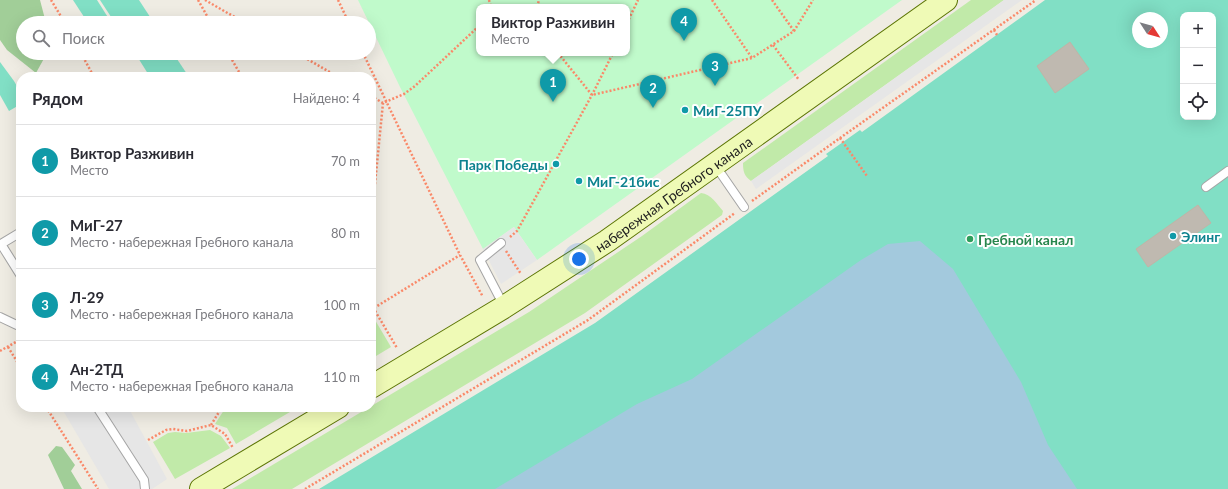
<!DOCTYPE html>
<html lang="ru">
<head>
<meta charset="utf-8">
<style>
  body { margin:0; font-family:Lato,sans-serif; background:#f2f2f3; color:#2b2b33 }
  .controls { position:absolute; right:12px; top:12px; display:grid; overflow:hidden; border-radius:8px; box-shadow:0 4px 16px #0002 }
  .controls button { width:36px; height:36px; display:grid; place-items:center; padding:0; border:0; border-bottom:1px solid #e1e1e2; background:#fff; color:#2b2b33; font:20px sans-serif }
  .compass { position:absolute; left:1132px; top:12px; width:36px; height:36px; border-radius:50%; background:#fff; box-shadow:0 4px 16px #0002; rotate:126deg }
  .you { position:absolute; left:579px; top:259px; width:14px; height:14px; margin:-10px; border:3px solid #fff; border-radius:50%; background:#1a73e8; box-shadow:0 0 0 6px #1a73e833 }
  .badge { display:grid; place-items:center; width:26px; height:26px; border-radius:50%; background:#0f766e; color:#fff; font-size:13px; font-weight:700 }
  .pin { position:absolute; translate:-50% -33px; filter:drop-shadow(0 1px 2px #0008) }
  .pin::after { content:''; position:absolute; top:21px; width:14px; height:12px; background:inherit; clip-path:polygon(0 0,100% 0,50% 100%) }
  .popup { position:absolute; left:476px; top:4px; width:154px; height:52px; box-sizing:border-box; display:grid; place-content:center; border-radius:8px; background:#fff; filter:drop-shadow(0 1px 3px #0005); font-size:13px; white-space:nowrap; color:#7c7c81 }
  .popup b { font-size:15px; color:#2b2b33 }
  .popup::after { content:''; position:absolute; left:50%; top:100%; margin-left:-8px; border:8px solid transparent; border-top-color:#fff }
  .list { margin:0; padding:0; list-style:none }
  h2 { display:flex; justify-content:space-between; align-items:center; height:52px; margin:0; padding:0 16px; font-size:17px }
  h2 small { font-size:13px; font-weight:400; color:#7c7c81 }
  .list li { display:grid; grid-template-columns:26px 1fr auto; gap:12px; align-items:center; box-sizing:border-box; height:72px; padding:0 16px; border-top:1px solid #e1e1e2 }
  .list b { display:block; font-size:15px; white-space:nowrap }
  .list p { margin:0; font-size:13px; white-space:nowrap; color:#7c7c81 }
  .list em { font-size:13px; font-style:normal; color:#7c7c81 }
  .icon { flex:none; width:22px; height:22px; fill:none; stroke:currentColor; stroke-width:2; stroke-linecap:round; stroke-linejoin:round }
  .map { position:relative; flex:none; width:1228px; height:489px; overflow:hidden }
  .search { position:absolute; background:#fff; box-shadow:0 4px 16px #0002; left:16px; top:16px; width:360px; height:44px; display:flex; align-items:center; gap:10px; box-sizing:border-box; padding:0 14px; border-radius:22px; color:#7c7c81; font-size:15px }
  .panel { position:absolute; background:#fff; box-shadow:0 4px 16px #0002; left:16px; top:72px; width:360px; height:340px; border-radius:16px }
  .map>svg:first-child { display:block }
  .grass { fill:#c1eaa9 }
  .forest { fill:#a1ce98 }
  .park { fill:#c0facb; fill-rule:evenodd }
  .pitch { fill:#81dfc5; fill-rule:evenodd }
  .parking { fill:#e6e6e6 }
  .water { fill:#a3c9dd }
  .building { fill:#bfb9b0; stroke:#c0b5a6 }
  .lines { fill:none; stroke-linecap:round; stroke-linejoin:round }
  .lane-casing { stroke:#a5a5a5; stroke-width:10 }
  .secondary-casing { stroke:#5c7504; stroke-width:24 }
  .path { stroke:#fa8969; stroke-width:2.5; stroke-dasharray:2 2; stroke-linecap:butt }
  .lane { stroke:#fff; stroke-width:8 }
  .secondary { stroke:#effab6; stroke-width:22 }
  .culture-dot { fill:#0f9aa8; stroke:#fff; stroke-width:1.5 }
  .leisure-dot { fill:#2e9e5b; stroke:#fff; stroke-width:1.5 }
  .labels { text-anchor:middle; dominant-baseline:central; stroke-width:4; stroke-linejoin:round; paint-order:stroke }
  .culture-label { font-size:14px; font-weight:bold; fill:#0d838f; stroke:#fff; text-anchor:start }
  .street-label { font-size:14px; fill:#1e1e1e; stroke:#fff }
  .leisure-label { font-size:14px; font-weight:bold; fill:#27864d; stroke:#fff; text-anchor:start }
</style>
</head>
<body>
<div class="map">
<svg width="1228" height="489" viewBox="0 0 1228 489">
  <rect width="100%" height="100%" fill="#efece3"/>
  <g class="grass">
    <path d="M 971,0 L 1004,0 L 751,181 C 744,176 743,171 743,163 Z"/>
    <path d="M 701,193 C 711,194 717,204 723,211 L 722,215 L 585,313 L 292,489 L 232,489 L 529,312 L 642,236 Z"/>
    <path d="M 371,315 L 372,315 L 391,347 L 371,359 Z"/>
    <path d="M 226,407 L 294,407 L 295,409 L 236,444 L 227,428 L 215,424 Z"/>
    <path d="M 210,430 L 221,436 L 230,448 L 175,479 L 153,442 L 168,433 L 175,432 L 186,433 Z"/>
  </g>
  <g class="forest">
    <path d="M 0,0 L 40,0 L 46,23 L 23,23 L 23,53 L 47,53 L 36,73 L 7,50 L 0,40 Z"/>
    <path d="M 56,446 L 62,447 L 75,465 L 71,471 L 82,489 L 64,489 L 48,455 Z"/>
  </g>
  <path class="park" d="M 358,0 L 902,0 L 537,260 L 514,227 L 483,249 L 400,87 ZM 479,7 L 627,7 L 627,53 L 479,53 Z"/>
  <g class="pitch">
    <path d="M 73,0 L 97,0 L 109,19 L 103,23 L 88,23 Z"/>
    <path d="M 100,0 L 139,0 L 154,23 L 115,23 Z"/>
    <path d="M 1045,0 L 1228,0 L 1228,489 L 319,489 L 595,323 L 828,156 L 826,154 L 860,130 L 862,132 ZM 1183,15 L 1213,15 L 1213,117 L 1183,117 ZM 1138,18 L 1162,18 L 1162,42 L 1138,42 Z"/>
    <path d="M 135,53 L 173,53 L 189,77 L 150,77 Z"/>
    <path d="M 0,62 L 14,81 L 21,93 L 21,104 L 9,111 L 0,95 Z"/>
  </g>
  <g class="parking">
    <path d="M 1004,0 L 1022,0 L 756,189 L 751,181 Z"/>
    <path d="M 514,227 L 537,260 L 501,284 L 483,249 Z"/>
    <path d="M 61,407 L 128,407 L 167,479 L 152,489 L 109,489 Z"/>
  </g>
  <path class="water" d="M 920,241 L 953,269 L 1021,382 L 1048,445 L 1077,489 L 495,489 L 637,404 L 692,379 L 861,260 L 888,244 Z"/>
  <g class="building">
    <path d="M 1070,42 L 1089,69 L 1055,93 L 1037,66 Z"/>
    <path d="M 1198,205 L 1211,223 L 1148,267 L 1136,249 Z"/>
  </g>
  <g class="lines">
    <g class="lane-casing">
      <g id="lane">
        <path d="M 715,165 L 744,207"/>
        <path d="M 1206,187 L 1228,171"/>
        <path d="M 21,232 L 1,244 L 21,276"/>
        <path d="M 501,243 L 480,260 L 504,306"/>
        <path d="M 0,317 L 21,327"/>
        <path d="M 97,407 L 144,480 L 145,489"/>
      </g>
    </g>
    <g class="secondary-casing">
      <g id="secondary">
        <path id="s1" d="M 371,387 L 504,307 L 607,241 L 946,0"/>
        <path d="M 201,489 L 338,407"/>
      </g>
    </g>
    <g class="path">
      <path d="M 51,0 L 65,23"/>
      <path d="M 198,0 L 211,23"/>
      <path d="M 205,0 L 245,23"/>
      <path d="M 338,0 L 349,23"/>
      <path d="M 489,0 L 491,7"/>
      <path d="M 712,0 L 752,58"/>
      <path d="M 772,0 L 794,31"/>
      <path d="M 537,7 L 539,0"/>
      <path d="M 627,23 L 638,0"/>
      <path d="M 994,30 L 997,35"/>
      <path d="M 773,45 L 799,80"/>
      <path d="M 81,53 L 94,77"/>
      <path d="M 228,53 L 242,77"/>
      <path d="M 297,53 L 338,77"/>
      <path d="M 363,53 L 460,255 L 483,297"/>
      <path d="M 558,53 L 592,95 L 752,58 L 794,31 L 813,0"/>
      <path d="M 371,96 L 383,103 L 404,94 L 415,86 L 479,26"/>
      <path d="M 840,138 L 867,176"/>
      <path d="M 752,201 L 840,138 L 1036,0"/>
      <path d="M 371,224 L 383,103"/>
      <path d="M 510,237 L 517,231 L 592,95 L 613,53"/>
      <path d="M 506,251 L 521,274"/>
      <path d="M 371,304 L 397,348"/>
      <path d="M 374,308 L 460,255"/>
      <path d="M 8,347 L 21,368"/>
      <path d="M 0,351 L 21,339"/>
      <path d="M 46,407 L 98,489"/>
      <path d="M 131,410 L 136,407"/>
      <path d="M 211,425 L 222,407"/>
      <path d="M 148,440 L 166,430 L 173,429 L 187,431 L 211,425 L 225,434 L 233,448"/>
      <path d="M 305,489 L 588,320 L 735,213"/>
    </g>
    <use href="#lane" class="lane"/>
    <use href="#secondary" class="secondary"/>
  </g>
  <g class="culture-dot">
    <circle cx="685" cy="110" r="4"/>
    <circle cx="556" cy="164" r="4"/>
    <circle cx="579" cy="181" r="4"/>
    <circle cx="1173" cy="236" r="4"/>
  </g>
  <circle class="leisure-dot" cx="970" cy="239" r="4"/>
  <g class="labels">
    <g class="culture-label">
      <text x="693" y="110">МиГ-25ПУ</text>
      <text x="548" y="164" text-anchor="end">Парк Победы</text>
      <text x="587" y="181">МиГ-21бис</text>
      <text x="1181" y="236">Элинг</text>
    </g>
    <g class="street-label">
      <text stroke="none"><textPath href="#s1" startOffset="359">набережная Гребного канала</textPath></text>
    </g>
    <g class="leisure-label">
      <text x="978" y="239">Гребной канал</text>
    </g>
  </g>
</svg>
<div class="controls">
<button>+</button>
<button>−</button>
<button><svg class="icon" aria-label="locate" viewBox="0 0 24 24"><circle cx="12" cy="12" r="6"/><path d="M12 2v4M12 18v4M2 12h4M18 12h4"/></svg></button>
</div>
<svg class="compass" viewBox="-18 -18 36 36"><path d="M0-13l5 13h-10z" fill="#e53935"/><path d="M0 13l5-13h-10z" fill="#7c7c81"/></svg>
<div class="you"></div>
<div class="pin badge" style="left:553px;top:102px;background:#0f9aa8">1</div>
<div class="popup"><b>Виктор Разживин</b>Место</div>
<div class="pin badge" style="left:653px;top:108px;background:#0f9aa8">2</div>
<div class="pin badge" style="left:715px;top:86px;background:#0f9aa8">3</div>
<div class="pin badge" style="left:684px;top:41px;background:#0f9aa8">4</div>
<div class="search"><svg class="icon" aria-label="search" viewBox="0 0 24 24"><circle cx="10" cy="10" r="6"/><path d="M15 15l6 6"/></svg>Поиск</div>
<section class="panel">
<h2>Рядом<small>Найдено: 4</small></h2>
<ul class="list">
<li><span class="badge" style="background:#0f9aa8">1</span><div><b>Виктор Разживин</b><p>Место</p></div><em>70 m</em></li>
<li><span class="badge" style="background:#0f9aa8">2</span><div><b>МиГ-27</b><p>Место · набережная Гребного канала</p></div><em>80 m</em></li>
<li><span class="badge" style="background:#0f9aa8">3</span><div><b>Л-29</b><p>Место · набережная Гребного канала</p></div><em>100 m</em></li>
<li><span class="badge" style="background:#0f9aa8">4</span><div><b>Ан-2ТД</b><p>Место · набережная Гребного канала</p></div><em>110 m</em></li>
</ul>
</section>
</div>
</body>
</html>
